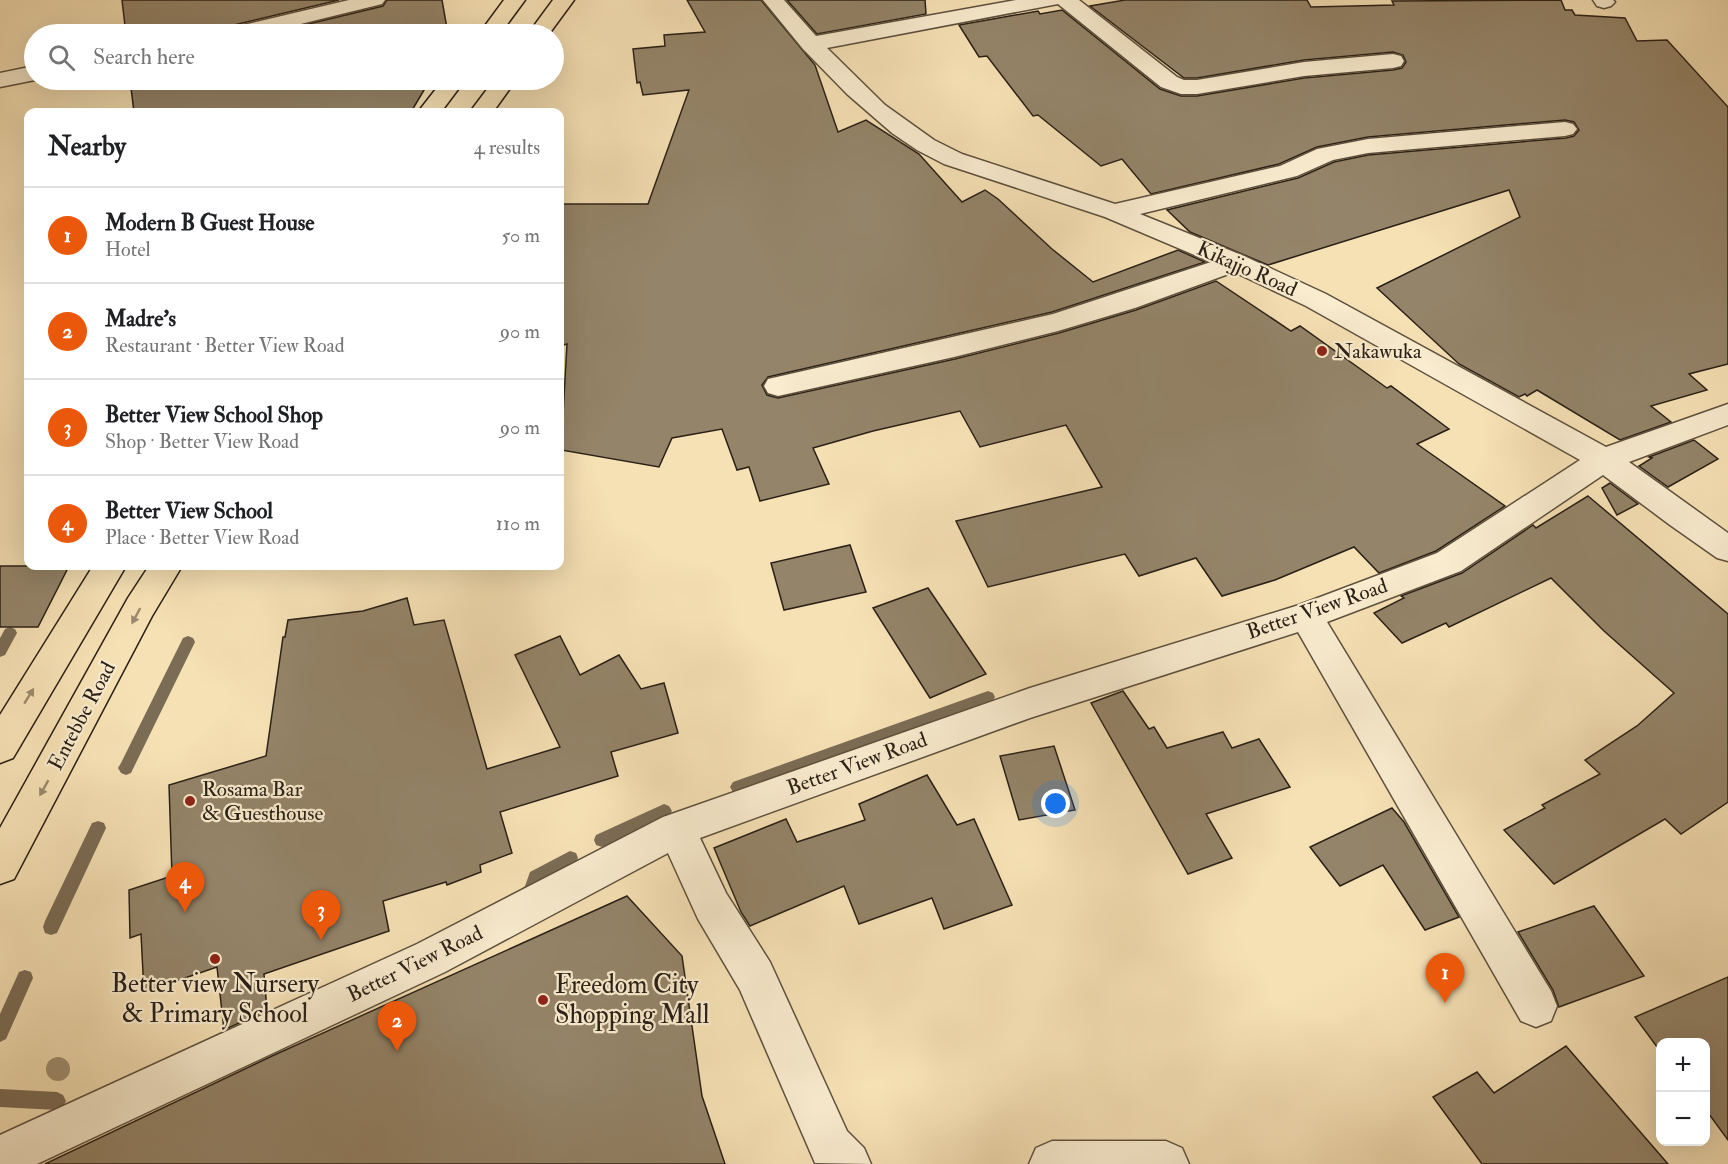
<!DOCTYPE html>
<html lang="en">
<head>
<meta charset="utf-8">
<style>
  body { margin:0; font-family:"IM FELL Double Pica",serif; background:#f6f6f6; color:#202124 }
  .controls { position:absolute; right:18px; bottom:18px; display:grid; overflow:hidden; border-radius:12px; box-shadow:0 6px 24px #0002 }
  .controls button { width:54px; height:54px; display:grid; place-items:center; padding:0; border:0; border-bottom:2px solid #e0e0e0; background:#fff; color:#202124; font:30px sans-serif }
  .you { position:absolute; left:1056px; top:804px; width:21px; height:21px; margin:-15px; border:4px solid #fff; border-radius:50%; background:#1a73e8; box-shadow:0 0 0 9px #1a73e833 }
  .badge { display:grid; place-items:center; width:39px; height:39px; border-radius:50%; background:#ea580c; color:#fff; font-size:20px; font-weight:700 }
  .pin { position:absolute; translate:-50% -50px; filter:drop-shadow(0 2px 3px #0008) }
  .pin::after { content:''; position:absolute; top:32px; width:21px; height:18px; background:inherit; clip-path:polygon(0 0,100% 0,50% 100%) }
  .list { margin:0; padding:0; list-style:none }
  h2 { display:flex; justify-content:space-between; align-items:center; height:78px; margin:0; padding:0 24px; font-size:26px }
  h2 small { font-size:20px; font-weight:400; color:#757577 }
  .list li { display:grid; grid-template-columns:39px 1fr auto; gap:18px; align-items:center; box-sizing:border-box; height:96px; padding:0 24px; border-top:2px solid #e0e0e0 }
  .list b { display:block; font-size:22px; white-space:nowrap }
  .list p { margin:0; font-size:20px; white-space:nowrap; color:#757577 }
  .list em { font-size:20px; font-style:normal; color:#757577 }
  .icon { flex:none; width:33px; height:33px; fill:none; stroke:currentColor; stroke-width:2; stroke-linecap:round; stroke-linejoin:round }
  .map { position:relative; flex:none; width:1728px; height:1164px; overflow:hidden }
  .search { position:absolute; background:#fff; box-shadow:0 6px 24px #0002; left:24px; top:24px; width:540px; height:66px; display:flex; align-items:center; gap:15px; box-sizing:border-box; padding:0 21px; border-radius:33px; color:#757577; font-size:22px }
  .panel { position:absolute; background:#fff; box-shadow:0 6px 24px #0002; left:24px; top:108px; width:540px; height:462px; border-radius:12px }
  .map>svg:first-child { display:block }
  .lines { fill:none; stroke-linecap:round; stroke-linejoin:round }
  .stream { fill:#7b6c55; fill-rule:evenodd }
  .building { fill:#948469; stroke:#2a2017; stroke-width:1.5 }
  .minor-casing { stroke:#5d503e; stroke-width:3 }
  .primary-casing { stroke:#2a2017; stroke-width:3 }
  .minor { fill:#f9eccf; fill-rule:evenodd }
  .primary { fill:#f6e1b5; fill-rule:evenodd }
  .tree { fill:#a29174 }
  .oneway { fill:#9a8a6e }
  .poi-dot { fill:#8f2418; stroke:#f9eccf; stroke-width:2 }
  .labels { text-anchor:middle; dominant-baseline:central; stroke-width:4.5; stroke-linejoin:round; paint-order:stroke }
  .street-label { font-size:21px; fill:#2a2017; stroke:#f9eccf }
  .poi-label { font-size:21px; fill:#2a2017; stroke:#f9eccf; text-anchor:start }
  .near-poi-label { font-size:26px; fill:#2a2017; stroke:#f9eccf }
</style>
</head>
<body>
<div class="map">
<svg width="1728" height="1164" viewBox="0 0 1728 1164">
  <rect width="100%" height="100%" fill="#f6e1b5"/>
  <filter id="stains"><feTurbulence type="fractalNoise" baseFrequency=".00333" numOctaves="4"/><feColorMatrix values="0 0 0 0 .2 0 0 0 0 .09 0 0 0 0 .02 0 0 0 .5 -.17"/></filter>
  <radialGradient id="worn" r=".72"><stop offset=".6" stop-color="#630" stop-opacity="0"/><stop offset="1" stop-color="#630" stop-opacity=".3"/></radialGradient>
  <g class="lines">
    <g class="stream">
      <path d="M 10,627 L 15,629 L 17,633 L 5,655 L 0,657 L 0,638 L 5,629 Z"/>
      <path d="M 188,636 L 193,638 L 195,642 L 131,773 L 126,775 L 121,773 L 118,768 L 121,763 L 183,638 Z"/>
      <path d="M 988,691 L 993,693 L 995,697 L 993,701 L 738,794 L 733,792 L 730,787 L 733,782 Z"/>
      <path d="M 664,804 L 669,806 L 672,811 L 669,816 L 608,845 L 602,847 L 596,845 L 594,840 L 596,835 Z"/>
      <path d="M 98,821 L 104,823 L 106,828 L 57,933 L 51,935 L 45,933 L 43,927 L 45,921 L 92,823 Z"/>
      <path d="M 570,851 L 576,853 L 578,858 L 576,863 L 543,882 C 539,893 537,899 525,904 L 519,901 L 517,896 L 519,891 L 525,886 L 530,872 Z"/>
      <path d="M 25,970 L 31,972 L 33,978 L 6,1039 L 0,1042 L 0,1014 L 19,972 Z"/>
      <path d="M 0,1089 L 57,1092 L 63,1095 L 66,1101 L 63,1107 L 57,1110 L 0,1107 Z"/>
    </g>
  </g>
  <g class="building">
    <path d="M 122,0 L 339,0 L 226,27 L 222,34 L 126,34 Z"/>
    <path d="M 387,0 L 442,0 L 448,34 L 267,34 L 383,6 Z"/>
    <path d="M 687,0 L 761,0 L 815,65 L 838,132 L 866,120 L 919,154 L 962,202 L 985,190 L 998,199 L 1052,249 L 1093,282 L 1178,250 L 1205,262 L 1052,312 L 768,377 L 762,385 L 767,395 L 778,398 L 955,359 L 1059,333 L 1136,310 L 1216,281 L 1291,331 L 1300,326 L 1387,388 L 1391,386 L 1449,429 L 1417,444 L 1505,506 L 1436,551 L 1379,573 L 1354,547 L 1275,580 L 1222,596 L 1196,558 L 1139,576 L 1125,554 L 988,587 L 956,521 L 1102,487 L 1066,425 L 980,447 L 960,411 L 873,431 L 813,448 L 829,484 L 760,501 L 749,467 L 737,470 L 722,429 L 672,438 L 659,467 L 561,450 L 567,344 L 560,346 L 560,204 L 648,204 L 689,90 L 643,95 L 640,82 L 637,83 L 633,49 L 665,46 L 664,35 L 705,32 Z"/>
    <path d="M 787,0 L 925,0 L 926,14 L 817,34 Z"/>
    <path d="M 1125,0 L 1307,0 L 1311,7 L 1394,5 L 1392,1 L 1561,0 L 1565,10 L 1572,10 L 1575,15 L 1625,18 L 1637,41 L 1667,40 L 1728,107 L 1728,364 L 1689,374 L 1707,390 L 1651,406 L 1671,422 L 1620,440 L 1537,390 L 1527,396 L 1525,394 L 1519,397 L 1459,364 L 1377,288 L 1520,217 L 1509,190 L 1268,265 L 1190,232 L 1167,210 L 1298,178 L 1334,162 L 1368,155 L 1566,138 L 1574,136 L 1579,130 L 1574,122 L 1565,120 L 1368,137 L 1317,147 L 1279,164 L 1151,194 L 1122,159 L 1101,166 L 1038,115 L 1033,116 L 987,56 L 979,57 L 959,25 L 1038,11 L 1040,14 L 1062,10 L 1160,89 L 1181,96 L 1197,96 L 1304,78 L 1393,70 L 1402,68 L 1406,62 L 1403,55 L 1393,52 L 1304,60 L 1197,78 L 1184,78 L 1090,6 Z"/>
    <path d="M 130,80 L 430,80 L 411,112 L 134,112 Z"/>
    <path d="M 1694,440 L 1718,459 L 1668,487 L 1639,466 L 1652,458 L 1649,457 Z"/>
    <path d="M 1610,483 L 1638,504 L 1617,515 L 1602,488 Z"/>
    <path d="M 1588,496 L 1728,614 L 1728,802 L 1681,834 L 1665,819 L 1554,884 L 1504,830 L 1545,808 L 1542,805 L 1600,774 L 1585,760 L 1637,726 L 1674,693 L 1604,631 L 1551,578 L 1449,627 L 1446,623 L 1402,643 L 1374,613 L 1404,598 L 1401,596 L 1462,573 L 1533,525 L 1536,528 Z"/>
    <path d="M 850,545 L 866,592 L 784,610 L 771,563 Z"/>
    <path d="M 0,566 L 69,566 L 38,627 L 0,627 Z"/>
    <path d="M 928,588 L 986,674 L 930,698 L 873,608 Z"/>
    <path d="M 407,598 L 414,625 L 444,620 L 487,769 L 560,747 L 515,655 L 560,636 L 580,675 L 619,655 L 641,689 L 664,683 L 678,733 L 611,752 L 618,776 L 500,812 L 512,853 L 480,865 L 481,872 L 447,885 L 446,882 L 383,901 L 389,931 L 264,974 L 267,1010 L 224,1030 L 217,967 L 144,992 L 141,934 L 130,938 L 129,890 L 172,876 L 169,785 L 266,756 L 283,637 L 285,637 L 288,620 L 363,611 Z"/>
    <path d="M 1123,691 L 1149,729 L 1154,727 L 1167,748 L 1223,732 L 1232,748 L 1259,739 L 1290,787 L 1206,814 L 1232,858 L 1188,874 L 1091,703 Z"/>
    <path d="M 1054,746 L 1075,810 L 1019,820 L 1000,756 Z"/>
    <path d="M 927,775 L 957,825 L 974,819 L 1012,905 L 944,929 L 932,898 L 859,924 L 844,886 L 750,926 L 741,912 L 714,848 L 786,819 L 797,842 L 865,820 L 859,804 Z"/>
    <path d="M 1392,808 L 1404,822 L 1459,917 L 1425,930 L 1383,865 L 1340,886 L 1310,847 Z"/>
    <path d="M 627,896 L 682,956 L 702,1096 L 725,1164 L 45,1164 L 272,1056 Z"/>
    <path d="M 1594,906 L 1644,976 L 1559,1007 L 1553,990 L 1518,932 Z"/>
    <path d="M 1728,977 L 1728,1140 L 1706,1110 L 1706,1042 L 1660,1042 L 1660,1051 L 1635,1017 Z"/>
    <path d="M 1566,1046 L 1668,1164 L 1482,1164 L 1433,1097 L 1477,1072 L 1494,1093 Z"/>
  </g>
  <g class="lines">
    <g class="minor-casing">
      <g id="minor">
        <path d="M 349,0 L 385,0 L 382,4 L 260,34 L 224,34 L 227,29 Z"/>
        <path d="M 763,0 L 784,0 L 816,36 L 1016,0 L 1079,0 L 1177,77 L 1184,80 L 1197,80 L 1304,62 L 1393,54 L 1401,56 L 1404,61 L 1401,66 L 1393,68 L 1304,76 L 1197,94 L 1181,94 L 1161,87 L 1058,4 L 827,48 L 885,105 L 934,140 L 962,154 L 1115,204 L 1280,166 L 1317,149 L 1368,139 L 1565,122 L 1573,124 L 1577,129 L 1573,134 L 1565,136 L 1368,153 L 1333,160 L 1297,176 L 1140,214 L 1244,256 L 1326,294 L 1606,447 L 1728,404 L 1728,425 L 1629,462 L 1728,533 L 1728,561 L 1717,558 L 1670,525 L 1603,475 L 1461,571 L 1327,622 L 1551,991 L 1557,1006 L 1551,1021 L 1536,1027 L 1521,1021 L 1298,632 L 1030,718 L 700,838 L 726,893 L 770,962 L 847,1131 L 864,1148 L 871,1164 L 815,1163 L 740,990 L 698,919 L 668,853 L 445,972 L 37,1164 L 0,1164 L 0,1135 L 417,944 L 663,817 L 1030,688 L 1299,605 L 1437,553 L 1580,460 L 1306,306 L 1234,272 L 1135,308 L 1058,331 L 954,357 L 778,396 L 768,393 L 764,386 L 768,379 L 1053,314 L 1211,262 L 1105,217 L 944,164 L 917,150 L 892,133 L 847,94 L 803,49 Z"/>
        <path d="M 1593,0 L 1613,0 L 1615,2 L 1611,6 L 1604,8 L 1597,6 Z"/>
        <path d="M 34,66 L 35,80 L 0,87 L 0,73 Z"/>
        <path d="M 1052,1141 L 1166,1141 L 1182,1148 L 1189,1164 L 1029,1164 L 1036,1148 Z"/>
      </g>
    </g>
    <g class="primary-casing">
      <g id="primary">
        <path d="M 504,0 L 525,0 L 500,34 L 479,34 Z"/>
        <path d="M 553,0 L 574,0 L 549,34 L 528,34 Z"/>
        <path d="M 443,80 L 465,80 L 441,112 L 418,112 Z"/>
        <path d="M 494,80 L 516,80 L 493,112 L 470,112 Z"/>
        <path d="M 93,566 L 126,566 L 13,758 L 0,763 L 0,715 Z"/>
        <path d="M 149,566 L 182,566 L 152,616 L 14,879 L 0,884 L 0,828 L 128,598 Z"/>
      </g>
    </g>
    <use href="#minor" class="minor"/>
    <use href="#primary" class="primary"/>
  </g>
  <circle class="tree" cx="58" cy="1069" r="12"/>
  <defs><path id="oneway-solid" d="M-6-.8H1V-3.2L6.5 0L1 3.2V.8H-6Z" transform="scale(1.5)"/></defs>
  <g class="oneway">
    <use href="#oneway-solid" transform="translate(136 616) rotate(118)"/>
    <use href="#oneway-solid" transform="translate(29 696) rotate(-58)"/>
    <use href="#oneway-solid" transform="translate(44 788) rotate(119)"/>
  </g>
  <g class="poi-dot">
    <circle cx="1322" cy="351" r="6"/>
    <circle cx="190" cy="801" r="6"/>
    <circle cx="215" cy="959" r="6"/>
    <circle cx="543" cy="1000" r="6"/>
  </g>
  <g class="labels">
    <g class="street-label">
      <text transform="translate(1247 269) rotate(24)">Kikajjo Road</text>
      <text transform="translate(1317 609) rotate(-19)">Better View Road</text>
      <text transform="translate(82 716) rotate(-62)">Entebbe Road</text>
      <text transform="translate(857 764) rotate(-20)">Better View Road</text>
      <text transform="translate(415 964) rotate(-26)">Better View Road</text>
    </g>
    <g class="poi-label">
      <text x="1334" y="351">Nakawuka</text>
      <text x="202" y="789">Rosama Bar<tspan x="202" dy="24">&amp; Guesthouse</tspan></text>
    </g>
    <g class="near-poi-label">
      <text x="215" y="984">Better view Nursery<tspan x="215" dy="30">&amp; Primary School</tspan></text>
      <text x="555" y="985" text-anchor="start">Freedom City<tspan x="555" dy="30">Shopping Mall</tspan></text>
    </g>
  </g>
  <rect width="100%" height="100%" filter="url(#stains)"/>
  <rect width="100%" height="100%" fill="url(#worn)"/>
</svg>
<div class="controls">
<button>+</button>
<button>−</button>
</div>
<div class="you"></div>
<div class="pin badge" style="left:1445px;top:1003px">1</div>
<div class="pin badge" style="left:397px;top:1051px">2</div>
<div class="pin badge" style="left:321px;top:940px">3</div>
<div class="pin badge" style="left:185px;top:912px">4</div>
<div class="search"><svg class="icon" aria-label="search" viewBox="0 0 24 24"><circle cx="10" cy="10" r="6"/><path d="M15 15l6 6"/></svg>Search here</div>
<section class="panel">
<h2>Nearby<small>4 results</small></h2>
<ul class="list">
<li><span class="badge">1</span><div><b>Modern B Guest House</b><p>Hotel</p></div><em>50 m</em></li>
<li><span class="badge">2</span><div><b>Madre's</b><p>Restaurant · Better View Road</p></div><em>90 m</em></li>
<li><span class="badge">3</span><div><b>Better View School Shop</b><p>Shop · Better View Road</p></div><em>90 m</em></li>
<li><span class="badge">4</span><div><b>Better View School</b><p>Place · Better View Road</p></div><em>110 m</em></li>
</ul>
</section>
</div>
</body>
</html>
